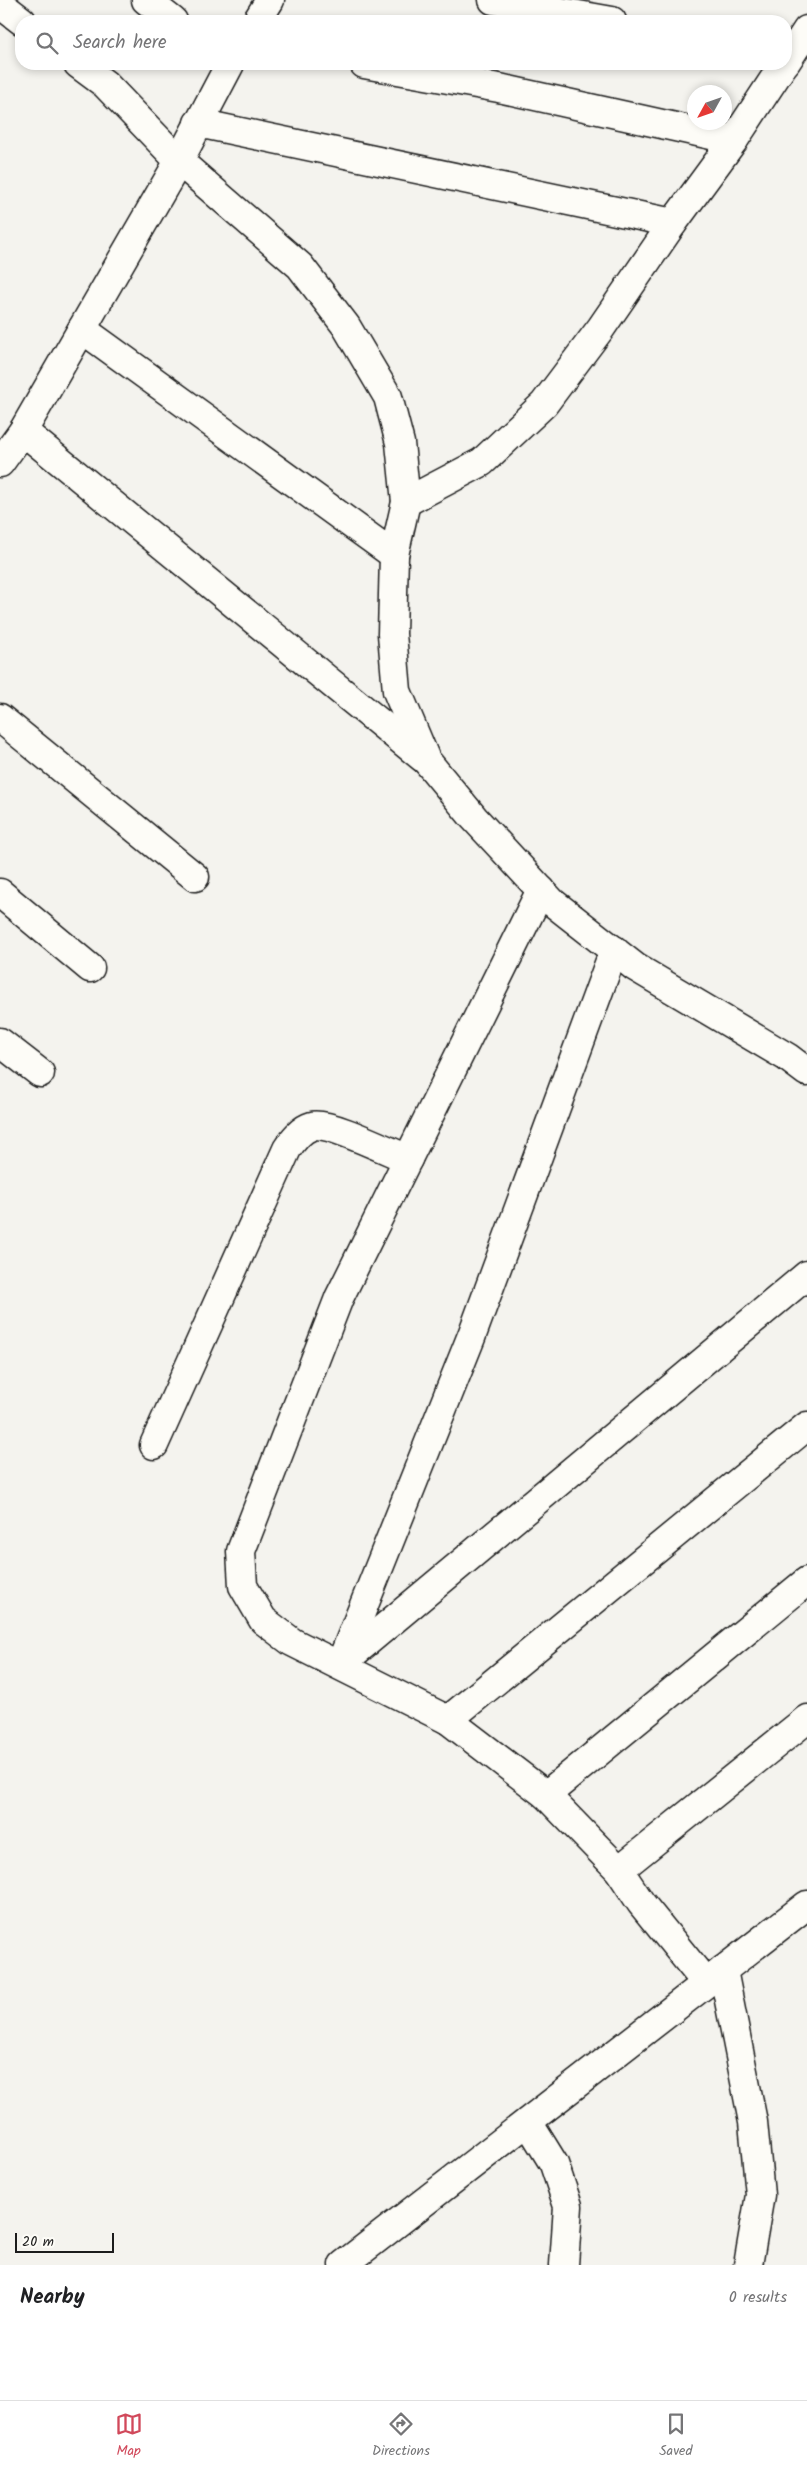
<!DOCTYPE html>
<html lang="en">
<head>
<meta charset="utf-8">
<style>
  body { margin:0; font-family:Kalam,sans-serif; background:#f6f6f6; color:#202124 }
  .compass { position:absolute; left:687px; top:85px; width:45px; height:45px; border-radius:50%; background:#fff; box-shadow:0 2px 8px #0003; rotate:230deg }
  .scale { position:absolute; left:15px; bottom:12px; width:99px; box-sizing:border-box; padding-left:5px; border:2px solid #1c1c1c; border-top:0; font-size:14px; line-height:18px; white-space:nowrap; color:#1c1c1c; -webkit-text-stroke:4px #fdfcf7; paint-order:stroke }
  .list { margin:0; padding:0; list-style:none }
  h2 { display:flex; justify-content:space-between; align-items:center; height:65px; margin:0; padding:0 20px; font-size:21px }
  h2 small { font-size:16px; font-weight:400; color:#757577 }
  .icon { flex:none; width:28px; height:28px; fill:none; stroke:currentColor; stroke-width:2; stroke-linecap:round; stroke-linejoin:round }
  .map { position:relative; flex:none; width:807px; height:2265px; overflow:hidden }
  .search { position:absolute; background:#fff; box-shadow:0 2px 8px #0003; left:15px; right:15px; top:15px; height:55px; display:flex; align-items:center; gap:12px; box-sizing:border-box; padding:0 18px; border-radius:20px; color:#757577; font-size:19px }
  .sheet { height:135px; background:#fff }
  nav { display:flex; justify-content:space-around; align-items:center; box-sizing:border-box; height:70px; border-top:1px solid #e0e0e0; background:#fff; font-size:14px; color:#757577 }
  nav a { display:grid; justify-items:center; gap:2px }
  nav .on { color:#d1495b }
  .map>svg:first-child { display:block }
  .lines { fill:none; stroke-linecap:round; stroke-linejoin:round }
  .minor-casing { stroke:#1c1c1c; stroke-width:31 }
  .minor { stroke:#fdfcf7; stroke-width:28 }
</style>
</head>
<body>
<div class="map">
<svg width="807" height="2265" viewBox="0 0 807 2265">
  <rect width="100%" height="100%" fill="#f4f3ee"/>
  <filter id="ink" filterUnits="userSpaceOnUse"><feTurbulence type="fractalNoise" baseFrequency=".02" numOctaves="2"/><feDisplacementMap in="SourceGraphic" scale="10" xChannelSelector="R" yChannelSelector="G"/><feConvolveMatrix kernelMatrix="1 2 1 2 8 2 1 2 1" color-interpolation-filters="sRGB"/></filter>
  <g filter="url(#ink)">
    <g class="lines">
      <g class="minor-casing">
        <g id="minor">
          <path d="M 146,0 L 173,21"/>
          <path d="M 493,0 L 612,21"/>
          <path d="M 0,4 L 22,21"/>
          <path d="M 257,21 L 270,0"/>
          <path d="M 786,62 L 807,30"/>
          <path d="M 78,64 L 105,84 L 179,161 L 300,266 L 346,326 L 388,397 L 400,443 L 406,502 L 394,555 L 392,634 L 397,691 L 426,760 L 474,818 L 552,902 L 635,967 L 787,1057 L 807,1072"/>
          <path d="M 364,64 L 499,88 L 734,140"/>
          <path d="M 198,123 L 673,223"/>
          <path d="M 82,329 L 394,555"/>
          <path d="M 23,431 L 423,758"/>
          <path d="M 0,463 L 23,431 L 179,161 L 230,64"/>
          <path d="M 406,502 L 482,462 L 544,404 L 601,328 L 673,223 L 734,140 L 784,64"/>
          <path d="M 0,718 L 195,877"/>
          <path d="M 541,890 L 339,1298 L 241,1551 L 243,1586 L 263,1620 L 292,1642 L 448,1720 L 546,1795 L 619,1870 L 641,1903 L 706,1983"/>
          <path d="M 0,893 L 90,968"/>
          <path d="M 0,1042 L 40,1073"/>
          <path d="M 154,1445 L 287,1149 C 293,1140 301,1129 312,1126 C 328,1121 390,1152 408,1159"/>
          <path d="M 343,1662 L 807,1275"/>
          <path d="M 340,1665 L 472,1335 L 614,950"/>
          <path d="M 448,1720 L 807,1426"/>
          <path d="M 546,1795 L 807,1581"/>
          <path d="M 619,1870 L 807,1719"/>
          <path d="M 723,1970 L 753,2122 L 760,2195 L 748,2265"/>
          <path d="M 528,2122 L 554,2164 L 568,2206 L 564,2265"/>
          <path d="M 343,2265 L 807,1905"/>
        </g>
      </g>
      <use href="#minor" class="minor"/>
    </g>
  </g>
</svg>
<svg class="compass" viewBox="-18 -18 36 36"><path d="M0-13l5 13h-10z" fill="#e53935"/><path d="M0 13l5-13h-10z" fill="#757577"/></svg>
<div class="scale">20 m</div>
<div class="search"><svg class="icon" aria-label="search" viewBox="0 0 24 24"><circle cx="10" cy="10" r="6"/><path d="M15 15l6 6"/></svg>Search here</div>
</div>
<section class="sheet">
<h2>Nearby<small>0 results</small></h2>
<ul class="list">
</ul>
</section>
<nav>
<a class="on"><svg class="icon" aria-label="map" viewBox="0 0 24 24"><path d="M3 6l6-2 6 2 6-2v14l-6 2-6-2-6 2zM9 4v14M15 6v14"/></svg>Map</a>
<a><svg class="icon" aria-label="directions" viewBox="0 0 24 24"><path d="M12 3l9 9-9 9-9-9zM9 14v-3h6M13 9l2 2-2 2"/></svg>Directions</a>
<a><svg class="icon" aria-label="saved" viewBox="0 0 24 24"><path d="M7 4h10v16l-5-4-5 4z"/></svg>Saved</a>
</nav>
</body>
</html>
